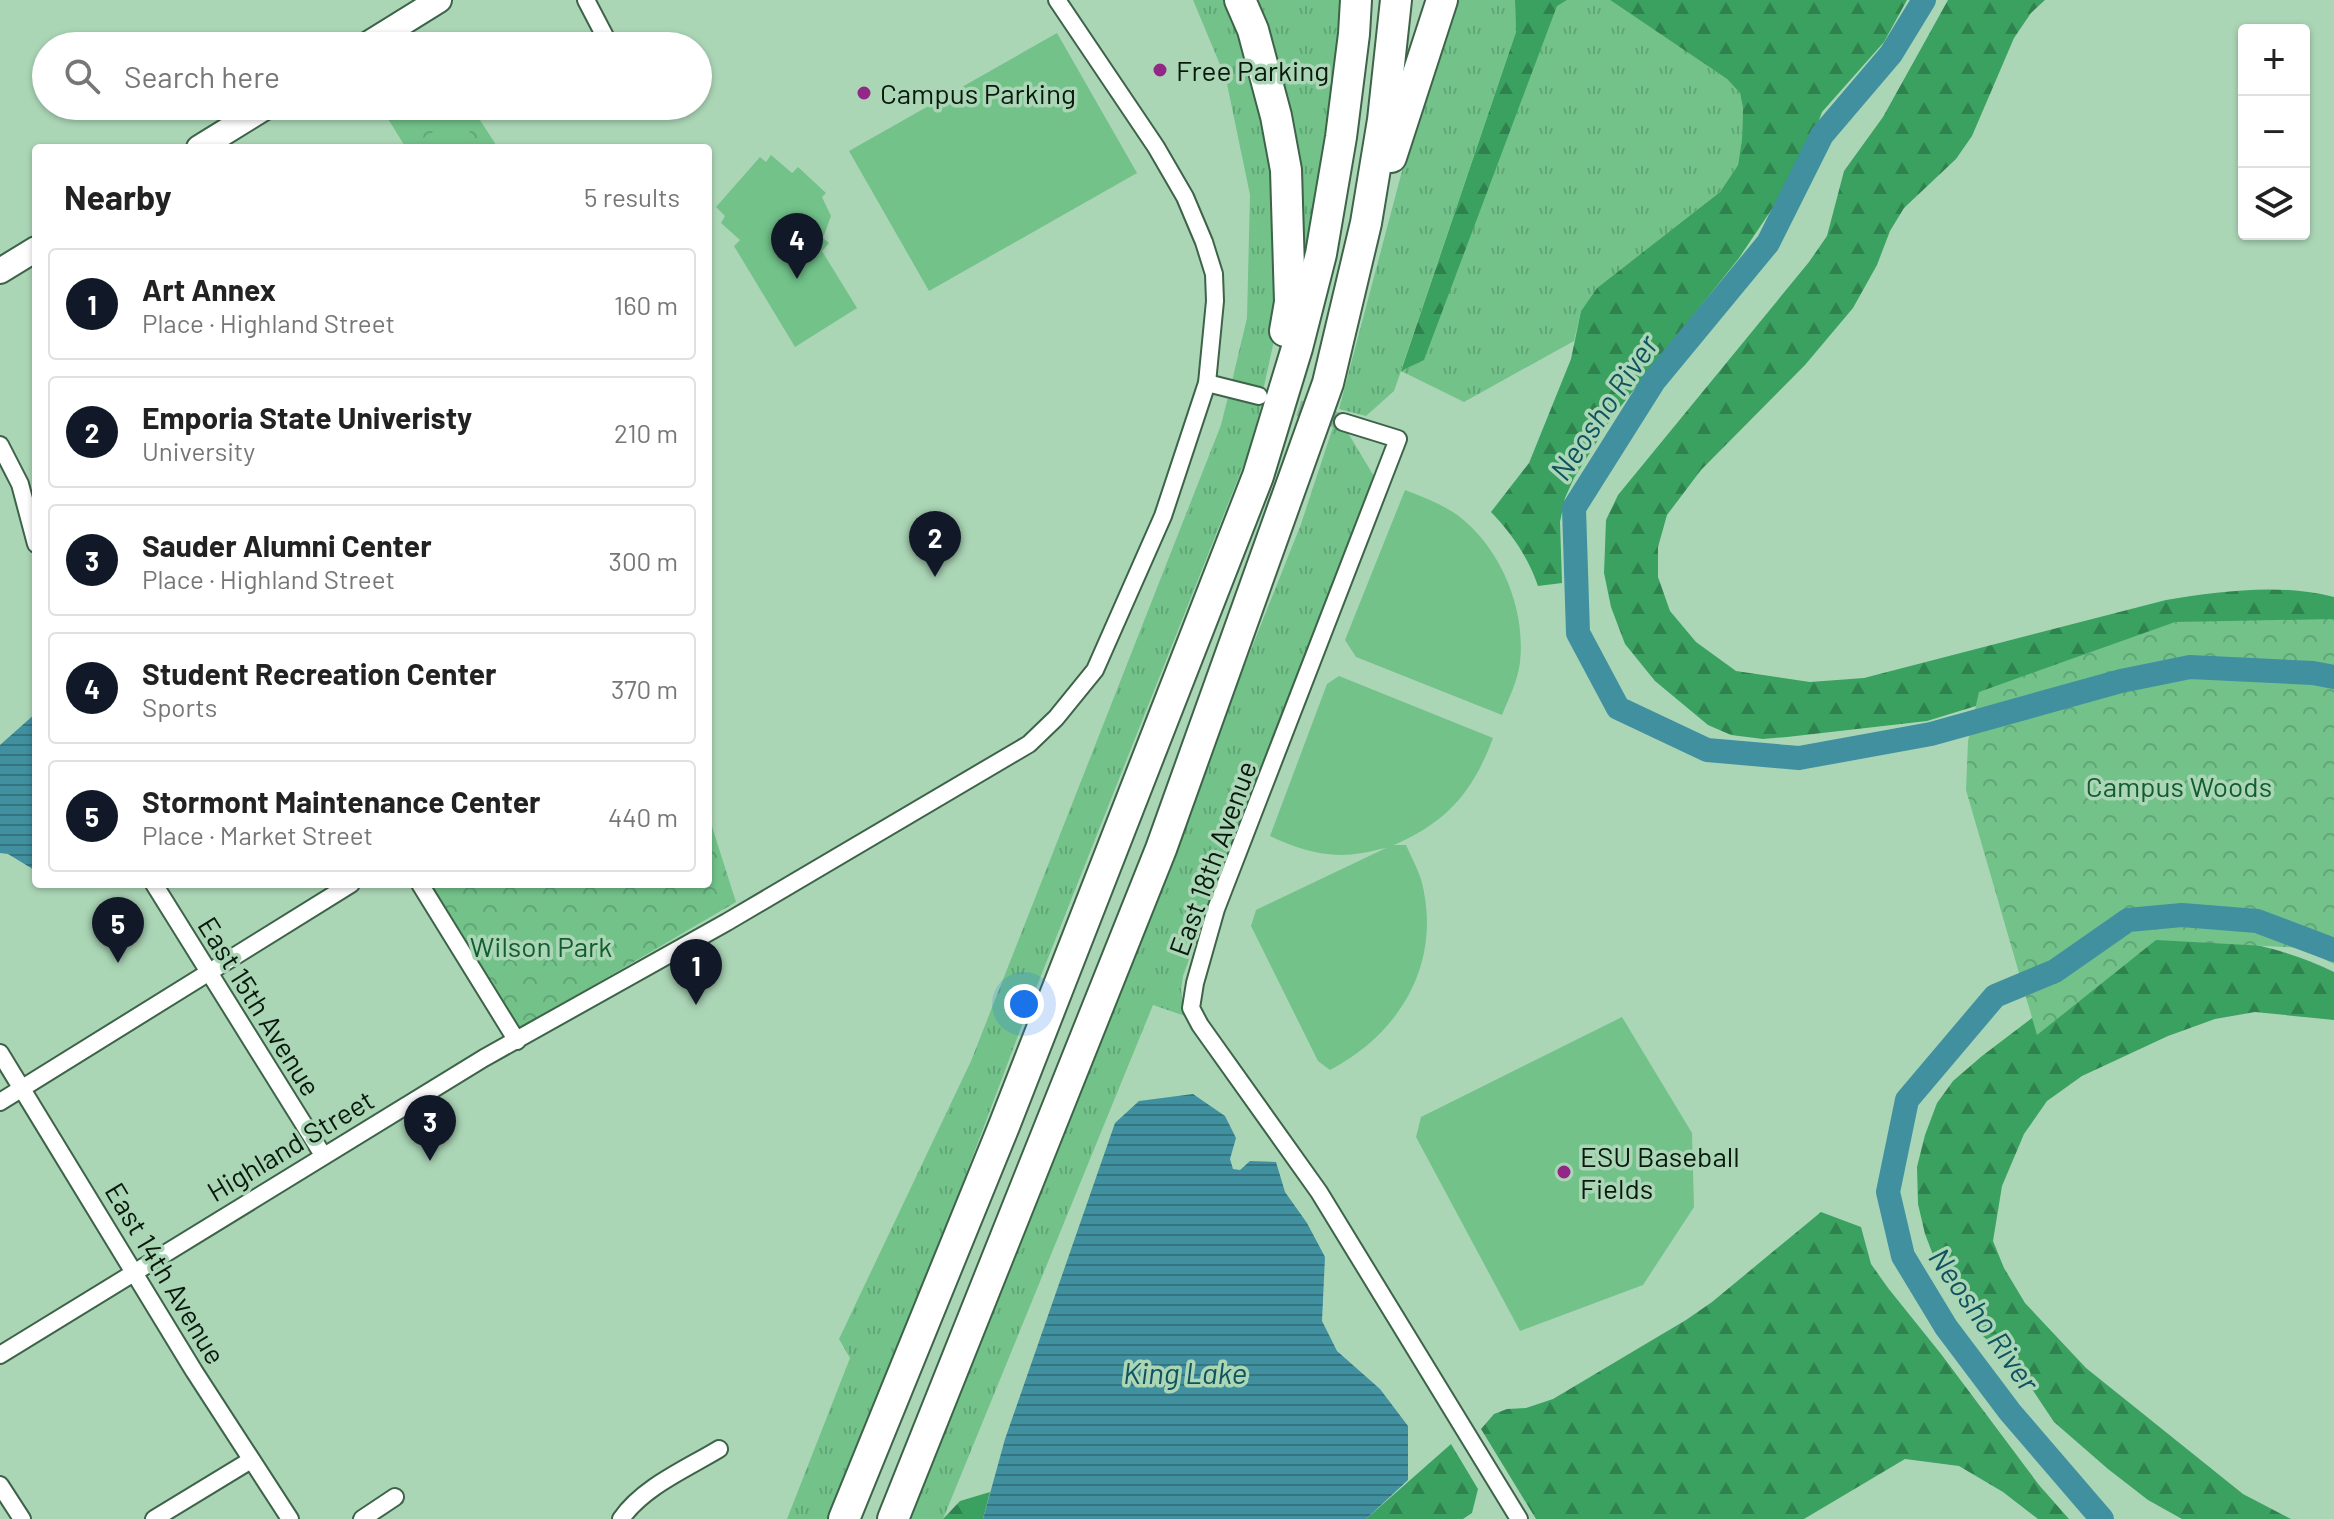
<!DOCTYPE html>
<html lang="en">
<head>
<meta charset="utf-8">
<style>
  body { margin:0; font-family:Barlow,sans-serif; background:#f2f2f2; color:#222 }
  .controls { position:absolute; right:24px; top:24px; display:grid; overflow:hidden; border-radius:8px; box-shadow:0 2px 6px #0004 }
  .controls button { width:72px; height:72px; display:grid; place-items:center; padding:0; border:0; border-bottom:2px solid #e0e0e0; background:#fff; color:#222; font:40px sans-serif }
  .you { position:absolute; left:1024px; top:1004px; width:28px; height:28px; margin:-20px; border:6px solid #fff; border-radius:50%; background:#1a73e8; box-shadow:0 0 0 12px #1a73e833 }
  .badge { display:grid; place-items:center; width:52px; height:52px; border-radius:50%; background:#111827; color:#fff; font-size:26px; font-weight:700 }
  .pin { position:absolute; translate:-50% -66px; filter:drop-shadow(0 2px 4px #0008) }
  .pin::after { content:''; position:absolute; top:42px; width:28px; height:24px; background:inherit; clip-path:polygon(0 0,100% 0,50% 100%) }
  .list { margin:0; padding:0; list-style:none }
  h2 { display:flex; justify-content:space-between; align-items:center; height:104px; margin:0; padding:0 32px; font-size:34px }
  h2 small { font-size:26px; font-weight:400; color:#767676 }
  .list li { display:grid; grid-template-columns:52px 1fr auto; gap:24px; align-items:center; box-sizing:border-box; height:112px; margin:0 16px 16px; padding:0 16px; border:2px solid #e0e0e0; border-radius:8px }
  .list b { display:block; font-size:30px; white-space:nowrap }
  .list p { margin:0; font-size:26px; white-space:nowrap; color:#767676 }
  .list em { font-size:26px; font-style:normal; color:#767676 }
  .icon { flex:none; width:44px; height:44px; fill:none; stroke:currentColor; stroke-width:2; stroke-linecap:round; stroke-linejoin:round }
  .map { position:relative; flex:none; width:2334px; height:1519px; overflow:hidden }
  .search { position:absolute; background:#fff; box-shadow:0 2px 6px #0004; left:32px; top:32px; width:680px; height:88px; display:flex; align-items:center; gap:20px; box-sizing:border-box; padding:0 28px; border-radius:44px; color:#767676; font-size:30px }
  .panel { position:absolute; background:#fff; box-shadow:0 2px 6px #0004; left:32px; top:144px; width:680px; height:744px; border-radius:8px }
  .map>svg:first-child { display:block }
  .grass { fill:url(#grass-tufts) }
  .forest { fill:url(#forest-firs) }
  .park { fill:url(#park-crowns) }
  .pitch { fill:#72c28a }
  .water { fill:url(#water-rules) }
  .lines { fill:none; stroke-linecap:round; stroke-linejoin:round }
  .river { stroke:#4090a0; stroke-width:24 }
  .street-tunnel { stroke:#8bb094; stroke-width:16; stroke-dasharray:16 8; stroke-linecap:butt }
  .street-casing { stroke:#3d6348; stroke-width:20 }
  .secondary-casing { stroke:#3d6348; stroke-width:28 }
  .highway-casing { stroke:#3d6348; stroke-width:34 }
  .street { stroke:#fff; stroke-width:16 }
  .secondary { stroke:#fff; stroke-width:24 }
  .highway { stroke:#fff; stroke-width:30 }
  .poi-dot { fill:#932788; stroke:#abd6b6; stroke-width:3 }
  .labels { text-anchor:middle; dominant-baseline:central; stroke-width:7; stroke-linejoin:round; paint-order:stroke }
  .poi-label { font-size:28px; fill:#09190e; stroke:#abd6b6; text-anchor:start }
  .park-label { font-size:28px; fill:#135c31; stroke:#abd6b6 }
  .street-label { font-size:28px; fill:#09190e; stroke:#abd6b6 }
  .water-label { font-size:30px; font-style:italic; fill:#0e535f; stroke:#abd6b6 }
</style>
</head>
<body>
<div class="map">
<svg width="2334" height="1519" viewBox="0 0 2334 1519">
  <defs>
    <pattern id="grass-tufts" width="24" height="20" patternUnits="userSpaceOnUse" patternTransform="scale(2)"><rect width="24" height="20" fill="#72c28a"/><path d="M3 7l-1-3M5 7V3M7 7l1-3M15 17l-1-3M17 17v-4M19 17l1-3" fill="none" stroke="#61a676"/></pattern>
    <pattern id="forest-firs" width="22" height="20" patternUnits="userSpaceOnUse" patternTransform="scale(2)"><rect width="22" height="20" fill="#3aa160"/><path d="M5 1l3.5 6h-7zM16 11l3.5 6h-7z" fill="#2f824e"/></pattern>
    <pattern id="park-crowns" width="20" height="18" patternUnits="userSpaceOnUse" patternTransform="scale(2)"><rect width="20" height="18" fill="#72c28a"/><path d="M2 6a3 3 0 1 1 6 0M12 15a3 3 0 1 1 6 0" fill="none" stroke="#61a676"/></pattern>
    <pattern id="water-rules" width="6" height="5" patternUnits="userSpaceOnUse" patternTransform="scale(2)"><rect width="6" height="5" fill="#4090a0"/><path d="M0 2.5h6" fill="none" stroke="#347581"/></pattern>
  </defs>
  <rect width="100%" height="100%" fill="#abd6b6"/>
  <g class="grass">
    <path d="M 1193,0 L 1230,0 L 1277,180 L 1275,336 L 1263,391 L 1232,381 L 1247,318 L 1250,195 L 1226,79 Z"/>
    <path d="M 1247,0 L 1344,0 L 1341,37 L 1312,230 L 1300,281 Z"/>
    <path d="M 1455,0 L 1515,0 L 1516,32 L 1401,370 L 1424,359 L 1557,5 L 1567,0 L 1610,0 L 1727,79 L 1740,93 L 1743,108 L 1742,139 L 1738,165 L 1720,192 L 1597,288 L 1581,311 L 1574,341 L 1464,402 L 1401,371 L 1394,391 L 1366,416 L 1339,409 L 1420,103 Z"/>
    <path d="M 1228,397 L 1261,406 L 1249,451 L 1031,1001 L 918,1302 L 830,1519 L 787,1519 L 850,1358 L 839,1339 L 971,1061 L 1221,425 Z"/>
    <path d="M 1334,424 L 1345,428 L 1375,478 L 1226,858 L 1183,976 L 1181,990 L 1185,1016 L 1153,1005 L 943,1519 L 905,1519 L 1301,524 Z"/>
  </g>
  <g class="forest">
    <path d="M 1515,0 L 1567,0 L 1557,6 L 1424,360 L 1401,371 L 1516,32 Z"/>
    <path d="M 1610,0 L 1907,0 L 1884,42 L 1822,112 L 1813,136 L 1778,200 L 1739,258 L 1613,416 L 1574,478 L 1565,498 L 1560,522 L 1562,583 L 1538,586 C 1528,557 1512,534 1491,512 L 1529,463 L 1571,359 L 1581,311 L 1597,288 L 1720,192 L 1738,165 L 1742,139 L 1743,108 L 1740,93 L 1727,79 Z"/>
    <path d="M 1948,0 L 2045,0 L 2031,13 L 2014,38 L 1972,136 L 1956,159 L 1904,208 L 1890,231 L 1877,265 L 1853,308 L 1805,365 L 1701,470 L 1667,515 L 1658,547 L 1658,577 L 1670,611 L 1696,642 L 1736,671 L 1810,682 L 1864,678 L 2166,600 C 2220,591 2280,583 2334,597 L 2334,652 L 2126,660 L 1927,721 L 1787,737 L 1763,739 L 1731,735 L 1708,725 L 1655,681 L 1625,644 L 1611,607 L 1604,573 L 1606,520 L 1618,495 L 1809,262 L 1827,236 L 1844,171 L 1883,117 Z"/>
    <path d="M 2171,932 C 2228,937 2283,947 2334,972 L 2334,1020 L 2255,1012 L 2215,1019 L 2168,1036 L 2082,1076 L 2047,1101 L 2024,1134 L 2002,1186 L 1993,1241 L 2004,1268 L 2025,1303 L 2086,1368 L 2243,1494 L 2291,1519 L 2182,1519 L 2148,1500 L 2108,1469 L 2054,1422 L 2024,1377 L 1982,1335 L 1940,1273 L 1925,1234 L 1918,1204 L 1917,1167 L 1925,1135 L 1937,1103 L 1953,1081 L 1982,1056 L 2094,971 L 2123,952 Z"/>
    <path d="M 1821,1212 L 1861,1227 L 1871,1264 L 1888,1288 L 1941,1354 L 2039,1485 L 2069,1519 L 2038,1519 L 2003,1492 L 1959,1466 L 1905,1459 L 1804,1519 L 1536,1519 L 1481,1429 L 1494,1414 L 1507,1409 L 1526,1408 L 1553,1399 L 1686,1320 L 1712,1302 Z"/>
    <path d="M 1451,1444 L 1478,1489 L 1472,1513 L 1463,1519 L 1366,1519 Z"/>
    <path d="M 990,1492 L 983,1519 L 943,1519 L 960,1501 Z"/>
  </g>
  <g class="park">
    <path d="M 380,106 L 471,106 L 498,148 L 406,148 Z"/>
    <path d="M 2334,619 L 2334,964 L 2302,948 L 2156,940 L 2037,1035 L 1966,790 L 1968,741 L 1979,692 L 2175,622 Z"/>
    <path d="M 708,814 L 736,902 L 519,1029 L 431,884 L 708,884 Z"/>
  </g>
  <g class="pitch">
    <path d="M 1057,33 L 1137,173 L 929,291 L 849,151 Z"/>
    <path d="M 411,106 L 454,106 L 454,107 L 411,133 L 399,113 Z"/>
    <path d="M 460,115 L 472,136 L 452,148 L 421,148 L 417,142 Z"/>
    <path d="M 771,155 L 792,173 L 798,167 L 826,193 L 822,197 L 831,216 L 823,238 L 829,243 L 822,251 L 857,308 L 795,347 L 734,246 L 740,240 L 721,223 L 725,216 L 716,207 L 760,157 L 766,162 Z"/>
    <path d="M 1405,490 C 1423,497 1441,504 1456,514 C 1500,546 1526,608 1520,662 C 1518,680 1509,698 1502,715 L 1356,657 L 1345,640 Z"/>
    <path d="M 1339,676 L 1493,738 C 1473,792 1447,822 1394,845 L 1406,845 C 1411,856 1417,868 1421,879 C 1443,961 1402,1032 1330,1070 L 1318,1061 L 1251,926 L 1256,910 L 1386,848 C 1379,849 1370,852 1362,853 C 1329,859 1299,850 1270,836 L 1327,684 Z"/>
    <path d="M 1622,1017 L 1692,1133 L 1694,1207 L 1643,1285 L 1520,1331 L 1416,1137 L 1421,1117 Z"/>
  </g>
  <g class="water">
    <path d="M 36,713 L 36,871 L 8,854 L 0,853 L 0,745 Z"/>
    <path d="M 1193,1094 L 1225,1116 L 1236,1138 L 1230,1159 L 1233,1169 L 1240,1170 L 1250,1161 L 1276,1162 L 1285,1192 L 1307,1223 L 1325,1257 L 1322,1321 L 1337,1351 L 1380,1389 L 1408,1426 L 1408,1480 L 1366,1519 L 983,1519 L 1005,1439 L 1115,1123 L 1139,1101 Z"/>
  </g>
  <g class="lines">
    <g class="river">
      <path d="M 1924,0 L 1891,54 L 1822,135 L 1768,243 L 1654,381 L 1574,508 L 1578,633 L 1618,708 L 1707,750 L 1799,758 L 1931,734 L 2121,681 L 2190,667 L 2313,673 L 2334,677"/>
      <path d="M 2102,1519 L 2010,1412 L 1946,1327 L 1903,1256 L 1888,1192 L 1907,1100 L 1995,996 L 2055,971 L 2128,920 L 2182,915 L 2257,921 L 2334,950"/>
    </g>
    <path class="street-tunnel" d="M 1276,401 L 1343,422"/>
    <g class="street-casing">
      <g id="street">
        <path d="M 586,0 L 610,46"/>
        <path d="M 643,106 L 645,110"/>
        <path d="M 1207,383 L 1259,396"/>
        <path d="M 1343,422 L 1398,439 L 1216,909 L 1195,983 L 1191,1008 L 1200,1025 L 1319,1192 L 1519,1519"/>
        <path d="M 0,445 L 20,484 L 36,544"/>
        <path d="M 154,884 L 323,1155"/>
        <path d="M 420,884 L 517,1041"/>
        <path d="M 0,1053 L 194,1371 L 290,1519"/>
        <path d="M 0,1102 L 351,884"/>
        <path d="M 0,1355 L 484,1058 L 727,922 L 1029,744 L 1056,718 L 1095,670 L 1163,516 L 1207,383 L 1215,301 L 1214,274 L 1204,242 L 1185,197 L 1156,147 L 1057,0"/>
        <path d="M 0,1485 L 22,1519"/>
        <path d="M 154,1519 L 251,1460"/>
        <path d="M 362,1519 L 395,1497"/>
        <path d="M 621,1519 C 643,1487 686,1469 719,1449"/>
      </g>
    </g>
    <g class="secondary-casing">
      <g id="secondary">
        <path d="M 365,46 L 439,0"/>
        <path d="M 199,148 L 267,106"/>
        <path d="M 0,271 L 36,249"/>
      </g>
    </g>
    <g class="highway-casing">
      <g id="highway">
        <path d="M 1240,0 L 1253,30 L 1276,116 L 1286,170 L 1290,302 L 1285,331"/>
        <path d="M 1391,157 L 1442,0"/>
        <path d="M 844,1519 L 1004,1126 L 1258,476 L 1297,348 L 1321,254 L 1341,137 L 1354,34 L 1356,0"/>
        <path d="M 893,1519 L 1161,849 L 1328,383 L 1366,223 L 1383,120 L 1396,0"/>
      </g>
    </g>
    <use href="#street" class="street"/>
    <use href="#secondary" class="secondary"/>
    <use href="#highway" class="highway"/>
  </g>
  <g class="poi-dot">
    <circle cx="1160" cy="70" r="8"/>
    <circle cx="864" cy="93" r="8"/>
    <circle cx="1564" cy="1172" r="8"/>
  </g>
  <g class="labels">
    <g class="poi-label">
      <text x="1176" y="70">Free Parking</text>
      <text x="880" y="93">Campus Parking</text>
      <text x="1580" y="1156">ESU Baseball<tspan x="1580" dy="32">Fields</tspan></text>
    </g>
    <g class="park-label">
      <text x="2179" y="786">Campus Woods</text>
      <text x="541" y="946">Wilson Park</text>
    </g>
    <g class="street-label">
      <text transform="translate(1212 858) rotate(-70)">East 18th Avenue</text>
      <text transform="translate(260 1006) rotate(58)">East 15th Avenue</text>
      <text transform="translate(290 1145) rotate(-31)">Highland Street</text>
      <text transform="translate(166 1273) rotate(59)">East 14th Avenue</text>
    </g>
    <g class="water-label">
      <text transform="translate(1603 407) rotate(-56)">Neosho River</text>
      <text transform="translate(1985 1319) rotate(55)">Neosho River</text>
      <text x="1185" y="1372">King Lake</text>
    </g>
  </g>
</svg>
<div class="controls">
<button>+</button>
<button>−</button>
<button><svg class="icon" aria-label="layers" viewBox="0 0 24 24"><path d="M12 4l9 5-9 5-9-5zM3 14l9 5 9-5"/></svg></button>
</div>
<div class="you"></div>
<div class="pin badge" style="left:696px;top:1005px">1</div>
<div class="pin badge" style="left:935px;top:577px">2</div>
<div class="pin badge" style="left:430px;top:1161px">3</div>
<div class="pin badge" style="left:797px;top:279px">4</div>
<div class="pin badge" style="left:118px;top:963px">5</div>
<div class="search"><svg class="icon" aria-label="search" viewBox="0 0 24 24"><circle cx="10" cy="10" r="6"/><path d="M15 15l6 6"/></svg>Search here</div>
<section class="panel">
<h2>Nearby<small>5 results</small></h2>
<ul class="list">
<li><span class="badge">1</span><div><b>Art Annex</b><p>Place · Highland Street</p></div><em>160 m</em></li>
<li><span class="badge">2</span><div><b>Emporia State Univeristy</b><p>University</p></div><em>210 m</em></li>
<li><span class="badge">3</span><div><b>Sauder Alumni Center</b><p>Place · Highland Street</p></div><em>300 m</em></li>
<li><span class="badge">4</span><div><b>Student Recreation Center</b><p>Sports</p></div><em>370 m</em></li>
<li><span class="badge">5</span><div><b>Stormont Maintenance Center</b><p>Place · Market Street</p></div><em>440 m</em></li>
</ul>
</section>
</div>
</body>
</html>
